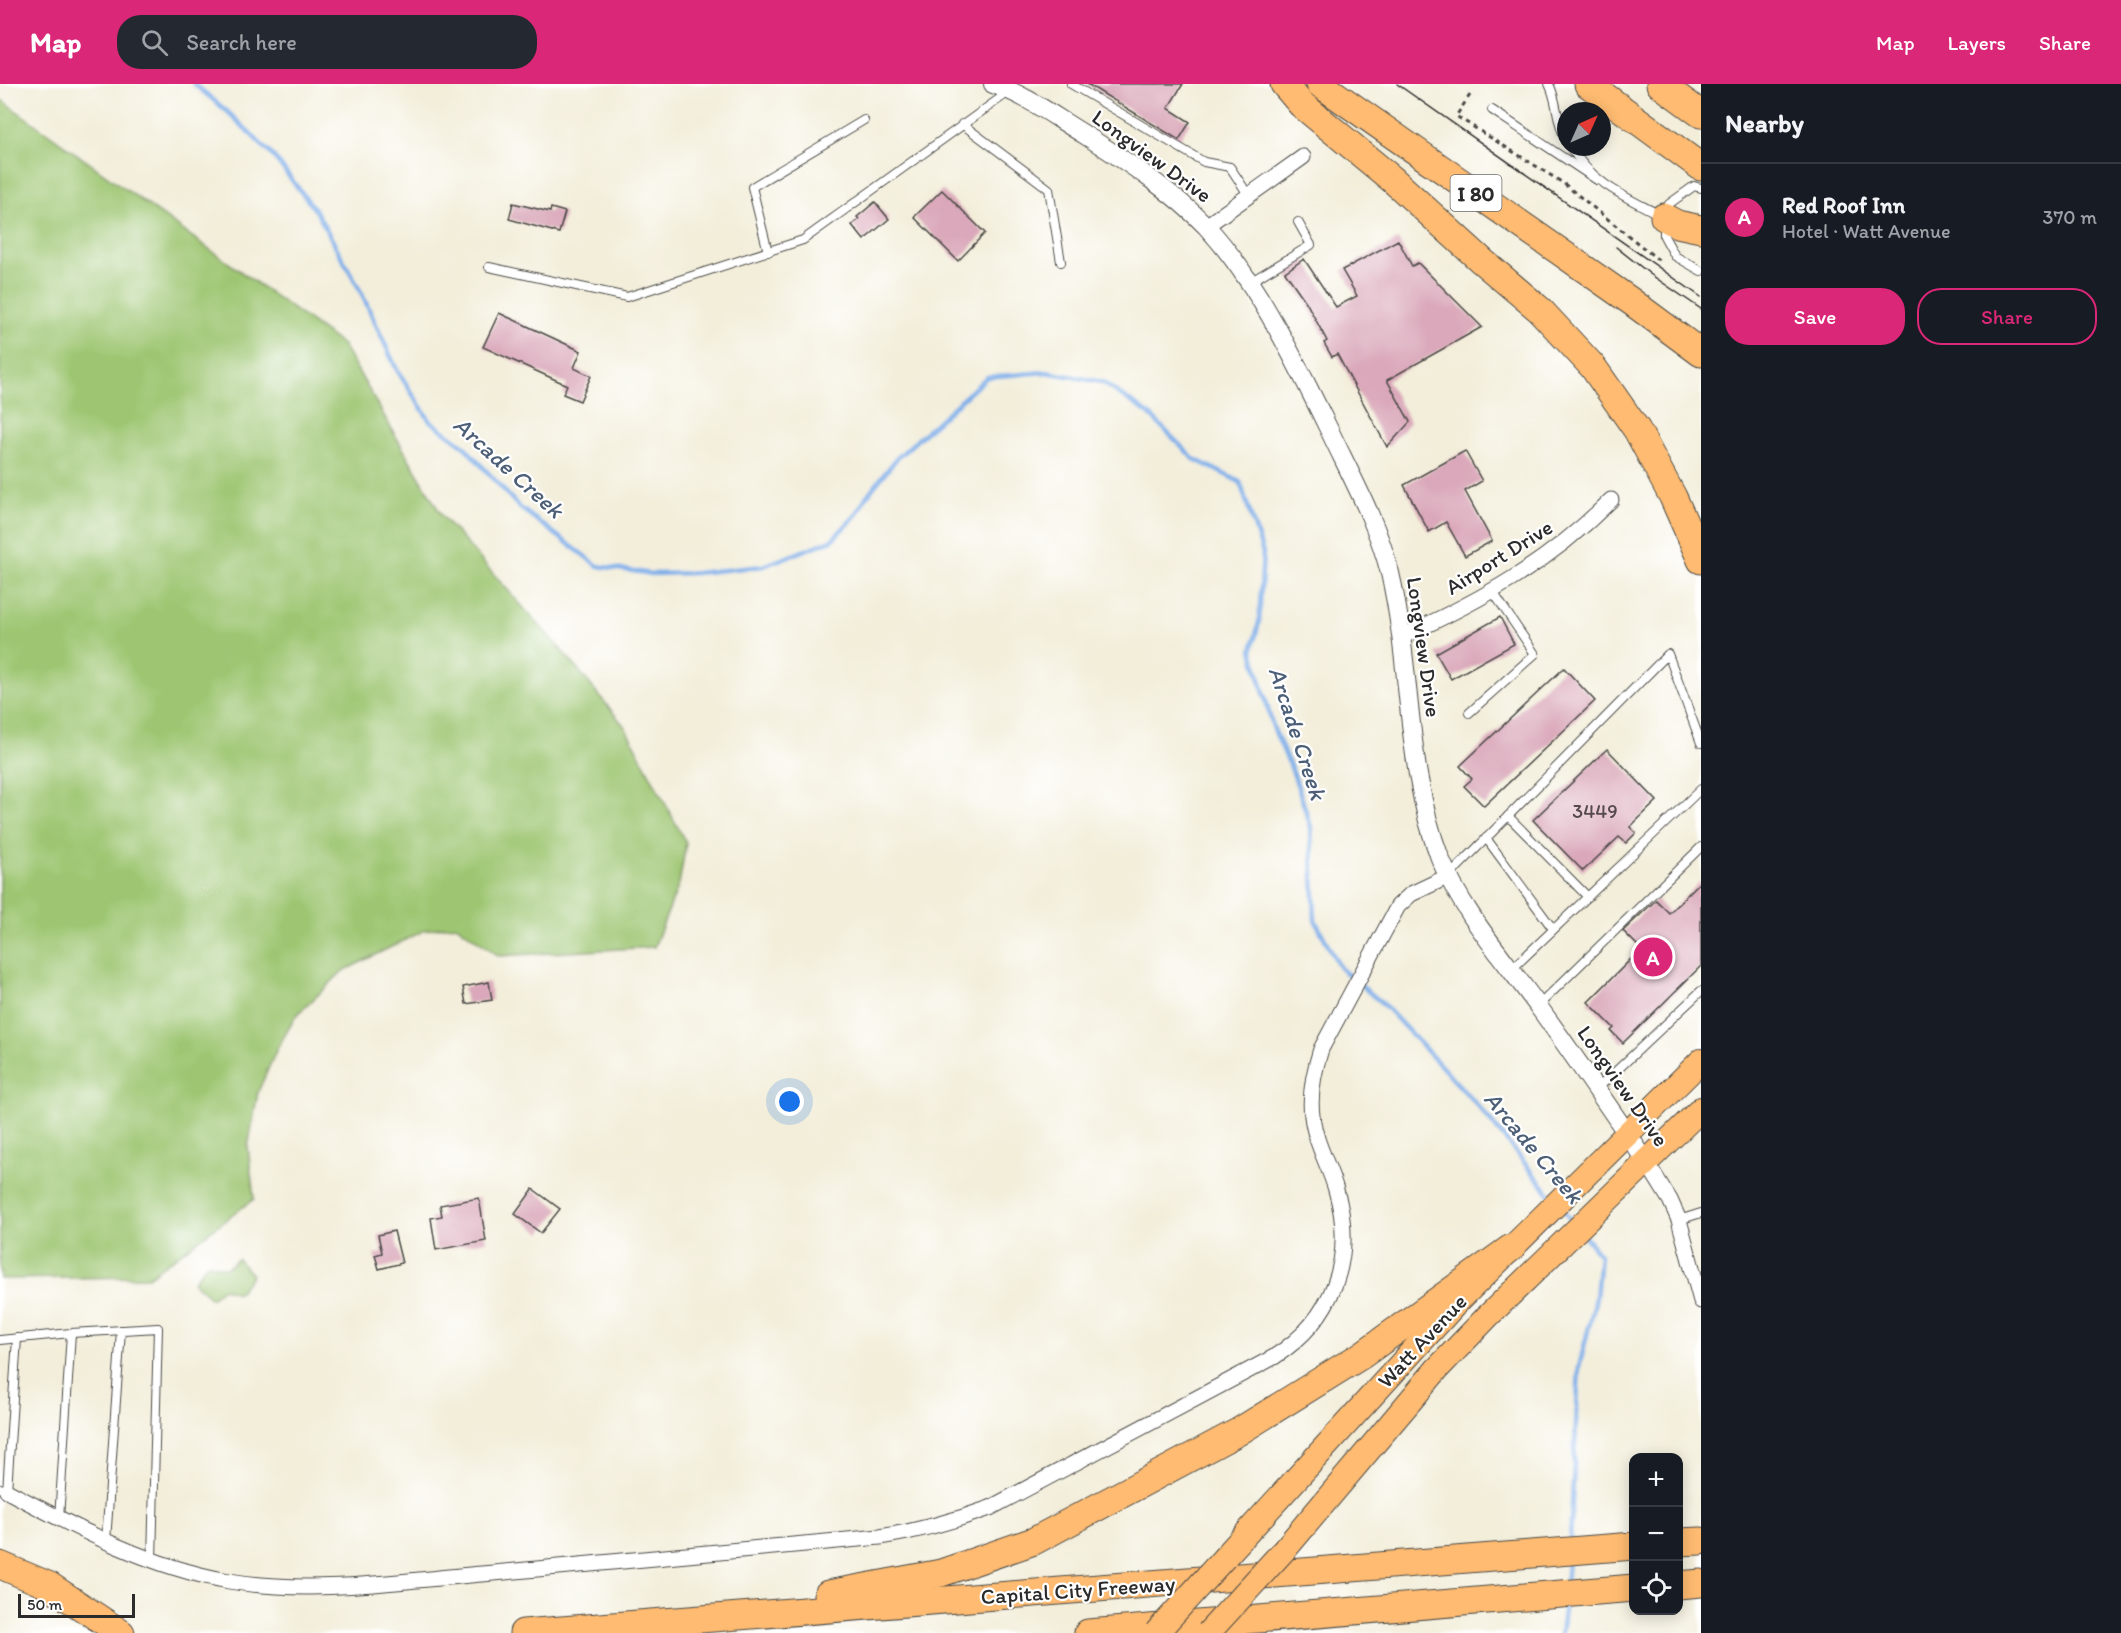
<!DOCTYPE html>
<html lang="en">
<head>
<meta charset="utf-8">
<style>
  body { margin:0; font-family:Itim,sans-serif; background:#242831; color:#f1f3f6 }
  .controls { position:absolute; right:18px; bottom:18px; display:grid; overflow:hidden; border-radius:12px; box-shadow:0 3px 15px #0003 }
  .controls button { width:54px; height:54px; display:grid; place-items:center; padding:0; border:0; border-bottom:2px solid #363941; background:#171b24; color:#f1f3f6; font:30px sans-serif }
  .compass { position:absolute; left:1557px; top:18px; width:54px; height:54px; border-radius:50%; background:#171b24; box-shadow:0 3px 15px #0003; rotate:45deg }
  .scale { position:absolute; left:18px; bottom:15px; width:117px; box-sizing:border-box; padding-left:6px; border:3px solid #2b2b2b; border-top:0; font-size:16px; line-height:21px; white-space:nowrap; color:#2b2b2b; -webkit-text-stroke:4px #fff; paint-order:stroke }
  .you { position:absolute; left:790px; top:1018px; width:21px; height:21px; margin:-15px; border:4px solid #fff; border-radius:50%; background:#1a73e8; box-shadow:0 0 0 9px #1a73e833 }
  .badge { display:grid; place-items:center; width:39px; height:39px; border-radius:50%; background:#db2777; color:#fff; font-size:20px; font-weight:700 }
  .pin { position:absolute; translate:-50% -50%; border:3px solid #fff; box-shadow:0 2px 6px #0006 }
  .list { margin:0; padding:0; list-style:none }
  h2 { display:flex; justify-content:space-between; align-items:center; height:78px; margin:0; padding:0 24px; font-size:26px }
  h2 small { font-size:20px; font-weight:400; color:#9ea1a6 }
  .list li { display:grid; grid-template-columns:39px 1fr auto; gap:18px; align-items:center; box-sizing:border-box; height:108px; padding:0 24px; border-top:2px solid #363941 }
  .list b { display:block; font-size:22px; white-space:nowrap }
  .list p { margin:0; font-size:20px; white-space:nowrap; color:#9ea1a6 }
  .list em { font-size:20px; font-style:normal; color:#9ea1a6 }
  .actions { display:flex; gap:12px; padding:18px 24px }
  .actions a { flex:1; padding:14px 0; border:2px solid #db2777; border-radius:24px; text-align:center; font-size:21px; color:#db2777 }
  .actions .main { background:#db2777; color:#fff }
  .icon { flex:none; width:33px; height:33px; fill:none; stroke:currentColor; stroke-width:2; stroke-linecap:round; stroke-linejoin:round }
  .map { position:relative; flex:none; width:1701px; height:1549px; overflow:hidden }
  header { display:flex; align-items:center; gap:36px; box-sizing:border-box; height:84px; padding:0 30px; background:#db2777; color:#fff }
  header strong { font-size:28px }
  nav { display:flex; gap:33px; margin-inline-start:auto; font-size:21px }
  .search { width:420px; height:54px; background:#242831; display:flex; align-items:center; gap:15px; box-sizing:border-box; padding:0 21px; border-radius:24px; color:#9ea1a6; font-size:22px }
  main { display:flex }
  aside { flex:1; background:#171b24 }
  .map>svg:first-child { display:block }
  .green { fill:#9ec672; stroke:#64784e; stroke-width:1.5 }
  .lines { fill:none; stroke-linecap:round; stroke-linejoin:round }
  .stream { stroke:#7eaee9; stroke-width:4.5 }
  .building { fill:#daa8ba }
  .service-casing { stroke:#494845; stroke-width:10 }
  .minor-casing { stroke:#494845; stroke-width:17 }
  .tertiary-casing { stroke:#494845; stroke-width:20 }
  .primary-casing { stroke:#494845; stroke-width:26 }
  .motorway-casing { stroke:#494845; stroke-width:29 }
  .path { stroke:#494845; stroke-width:3; stroke-dasharray:4.5 4.5; stroke-linecap:butt }
  .service { stroke:#fff; stroke-width:8 }
  .minor { stroke:#fff; stroke-width:15 }
  .tertiary { stroke:#fff; stroke-width:18 }
  .primary { stroke:#febb71; stroke-width:24 }
  .motorway { stroke:#febb71; stroke-width:27 }
  .tram { stroke:#2b2b2b; stroke-width:1.5 }
  .primary-bridge-casing { stroke:#494845; stroke-width:26; stroke-linecap:butt }
  .primary-bridge { stroke:#febb71; stroke-width:24 }
  .labels { text-anchor:middle; dominant-baseline:central; stroke-width:4.5; stroke-linejoin:round; paint-order:stroke }
  .number-label { font-size:20px; fill:#574a4f }
  .shield { fill:#fff; stroke:#6b6b6b; stroke-width:1.5 }
  .shield-label { font-size:21px; font-weight:bold; fill:#2b2b2b }
  .street-label { font-size:22px; fill:#2b2b2b; stroke:#fff }
  .water-label { font-size:24px; font-style:italic; fill:#4c5f77; stroke:#fff }
</style>
</head>
<body>
<header>
<strong>Map</strong>
<div class="search"><svg class="icon" aria-label="search" viewBox="0 0 24 24"><circle cx="10" cy="10" r="6"/><path d="M15 15l6 6"/></svg>Search here</div>
<nav><a>Map</a><a>Layers</a><a>Share</a></nav>
</header>
<main>
<div class="map">
<svg width="1701" height="1549" viewBox="0 0 1701 1549">
  <rect width="100%" height="100%" fill="#fff"/>
  <filter id="ink" filterUnits="userSpaceOnUse"><feTurbulence type="fractalNoise" baseFrequency=".0167" numOctaves="2"/><feDisplacementMap in="SourceGraphic" scale="12" xChannelSelector="R" yChannelSelector="G"/><feConvolveMatrix kernelMatrix="1 2 1 2 8 2 1 2 1" color-interpolation-filters="sRGB"/></filter>
  <filter id="wash" filterUnits="userSpaceOnUse"><feTurbulence type="fractalNoise" baseFrequency=".008" numOctaves="4" result="noise"/><feDisplacementMap in="SourceGraphic" scale="24" xChannelSelector="R" yChannelSelector="G"/><feGaussianBlur stdDeviation="1.35" result="paint"/><feColorMatrix in="noise" values="0 0 0 0 0 0 0 0 0 0 0 0 0 0 0 0 0 1.4 0 .05"/><feComposite in="paint" operator="in"/></filter>
  <g filter="url(#wash)">
    <rect width="100%" height="100%" fill="#f3eeda"/>
    <g class="green">
      <path d="M 0,15 L 343,261 L 442,432 L 570,576 L 625,643 L 686,759 L 679,800 L 654,863 L 499,872 L 456,841 L 425,846 L 343,887 L 296,932 L 277,965 L 258,1008 L 248,1063 L 254,1115 L 148,1193 L 0,1195 Z"/>
      <path d="M 238,1175 L 252,1191 L 238,1209 L 223,1204 L 211,1214 L 193,1198 L 207,1179 L 226,1184 Z"/>
    </g>
    <g class="lines">
      <g class="stream">
        <path d="M 194,0 L 228,28 L 274,73 L 316,127 L 360,206 L 397,286 L 430,337 L 463,361 L 519,423 L 598,482 L 652,490 L 696,489 L 763,482 L 832,456 L 856,431 L 866,413 L 897,374 L 987,293 L 1046,288 L 1102,298 L 1149,330 L 1194,375 L 1240,398 L 1263,469 L 1259,538 L 1252,566 L 1273,643 L 1294,691 L 1311,743 L 1315,836 L 1340,884 L 1382,919 L 1414,953 L 1480,1024 L 1552,1113"/>
        <path d="M 1562,1124 L 1573,1139"/>
        <path d="M 1570,1457 L 1579,1283 L 1596,1214 L 1600,1171 L 1583,1150"/>
        <path d="M 1566,1502 L 1568,1477"/>
        <path d="M 1561,1549 L 1565,1519"/>
      </g>
    </g>
    <g id="blocks">
      <g class="building">
        <path d="M 1087,0 L 1183,0 L 1168,24 L 1190,38 L 1179,56 Z"/>
        <path d="M 942,106 L 985,149 L 958,177 L 914,133 Z"/>
        <path d="M 875,118 L 889,135 L 864,156 L 852,141 L 859,135 L 857,133 Z"/>
        <path d="M 513,119 L 550,128 L 551,124 L 565,128 L 559,149 L 509,135 Z"/>
        <path d="M 1398,156 L 1412,182 L 1418,179 L 1482,243 L 1387,296 L 1410,338 L 1387,363 L 1337,270 L 1332,273 L 1324,259 L 1327,257 L 1306,218 L 1285,188 L 1304,175 L 1336,223 L 1357,212 L 1342,186 Z"/>
        <path d="M 499,229 L 581,267 L 574,284 L 591,292 L 580,317 L 563,310 L 567,301 L 483,263 Z"/>
        <path d="M 1465,367 L 1482,397 L 1465,407 L 1492,457 L 1465,472 L 1446,438 L 1429,448 L 1404,401 Z"/>
        <path d="M 1500,533 L 1514,560 L 1451,595 L 1436,569 Z"/>
        <path d="M 1564,584 L 1595,617 L 1484,722 L 1464,702 L 1472,695 L 1460,682 Z"/>
        <path d="M 1607,665 L 1657,717 L 1630,743 L 1636,749 L 1626,759 L 1619,753 L 1583,787 L 1533,736 Z"/>
        <path d="M 1701,797 L 1701,882 L 1623,959 L 1611,947 L 1614,944 L 1588,918 L 1641,865 L 1623,847 L 1656,816 L 1669,829 Z"/>
        <path d="M 489,898 L 492,916 L 466,920 L 463,903 Z"/>
        <path d="M 533,1105 L 560,1125 L 541,1149 L 515,1130 Z"/>
        <path d="M 479,1114 L 486,1157 L 436,1166 L 431,1134 L 442,1132 L 440,1121 Z"/>
        <path d="M 394,1147 L 402,1179 L 379,1185 L 375,1171 L 382,1169 L 378,1151 Z"/>
      </g>
    </g>
  </g>
  <g filter="url(#ink)">
    <use href="#blocks" fill-opacity="0" stroke="#494845" stroke-width="1.5"/>
    <g class="lines">
      <g class="service-casing">
        <g id="service">
          <path d="M 1071,0 L 1204,78 L 1230,83 L 1249,112"/>
          <path d="M 1549,0 C 1558,17 1556,39 1566,56"/>
          <path d="M 1492,26 L 1597,96"/>
          <path d="M 962,40 L 1049,105 L 1061,178"/>
          <path d="M 1570,63 C 1595,101 1622,111 1660,131"/>
          <path d="M 1701,104 L 1694,102 L 1669,120 L 1664,133 L 1664,152 L 1675,172 L 1701,187"/>
          <path d="M 768,168 L 752,103 L 864,36"/>
          <path d="M 489,183 L 627,213 L 803,156 L 1010,7"/>
          <path d="M 1250,198 L 1311,161 L 1298,138"/>
          <path d="M 1469,629 L 1535,570 L 1493,508"/>
          <path d="M 1508,732 L 1588,813"/>
          <path d="M 1486,754 L 1553,845"/>
          <path d="M 1449,792 L 1668,570 L 1701,659"/>
          <path d="M 1512,885 L 1701,705"/>
          <path d="M 1538,922 L 1701,763"/>
          <path d="M 1597,1005 L 1701,907"/>
          <path d="M 1679,1136 L 1701,1129"/>
          <path d="M 0,1256 L 71,1249 L 158,1244 L 152,1476"/>
          <path d="M 0,1404 L 7,1407 L 17,1254"/>
          <path d="M 59,1435 L 71,1249"/>
          <path d="M 106,1457 L 121,1246"/>
        </g>
      </g>
      <g class="minor-casing">
        <g id="minor">
          <path d="M 1206,142 L 1303,73"/>
          <path d="M 1401,553 C 1482,516 1547,480 1611,416"/>
          <path d="M 1647,1079 L 1670,1116 L 1679,1136 L 1701,1217"/>
          <path d="M 7,1407 C 78,1445 149,1483 229,1497 C 313,1511 399,1497 482,1490 C 615,1478 748,1465 880,1453 C 918,1447 954,1437 990,1424 L 1274,1273 C 1333,1235 1356,1174 1336,1106 C 1329,1081 1315,1059 1312,1032 C 1309,1009 1314,987 1321,965 L 1398,822 L 1411,810 L 1449,792"/>
        </g>
      </g>
      <g class="tertiary-casing">
        <path id="tertiary" d="M 993,0 C 1026,11 1055,33 1085,51 C 1127,78 1171,106 1206,142 C 1259,199 1300,286 1334,356 C 1355,399 1378,442 1390,489 C 1412,583 1405,683 1440,774 C 1462,828 1504,875 1538,922 C 1575,973 1611,1026 1647,1079"/>
      </g>
      <g class="primary-casing">
        <g id="primary">
          <path d="M 1285,1465 L 1437,1285 L 1488,1232 L 1701,1025"/>
          <path d="M 1225,1473 L 1459,1216 L 1701,977"/>
        </g>
      </g>
      <g class="motorway-casing">
        <g id="motorway">
          <path d="M 1284,0 L 1301,20 L 1393,96 L 1482,177 L 1540,226 L 1593,283 L 1637,346 L 1673,413 L 1701,476"/>
          <path d="M 1320,0 L 1632,218 L 1701,269"/>
          <path d="M 1588,0 L 1701,83"/>
          <path d="M 1660,0 L 1701,30"/>
          <path d="M 1664,133 L 1677,140 L 1701,145"/>
          <path d="M 1678,1458 L 1701,1457"/>
          <path d="M 0,1481 L 50,1502 L 121,1549"/>
          <path d="M 1678,1501 L 1701,1499"/>
          <path d="M 828,1510 L 941,1489 L 1034,1457 L 1238,1348 L 1362,1271 L 1511,1164"/>
          <path d="M 523,1549 L 1634,1462"/>
          <path d="M 1088,1549 L 1634,1504"/>
        </g>
      </g>
      <path class="path" d="M 1470,11 L 1456,32 L 1563,99 L 1661,178"/>
      <use href="#service" class="service"/>
      <use href="#minor" class="minor"/>
      <use href="#tertiary" class="tertiary"/>
      <use href="#primary" class="primary"/>
      <use href="#motorway" class="motorway"/>
      <g class="tram">
        <path d="M 1397,0 L 1701,213"/>
        <path d="M 1616,163 L 1650,190 L 1701,225"/>
      </g>
      <g class="primary-bridge-casing">
        <g id="primary-bridge">
          <path d="M 1156,1549 L 1225,1473"/>
          <path d="M 1208,1549 L 1285,1465"/>
        </g>
      </g>
      <use href="#primary-bridge" class="primary-bridge"/>
    </g>
  </g>
  <g class="labels">
    <g class="number-label">
      <text x="1595" y="727">3449</text>
    </g>
    <rect class="shield" x="1450.5" y="91" width="51" height="36" rx="4.5"/>
    <g class="shield-label">
      <text x="1476" y="109">I 80</text>
    </g>
    <g class="street-label">
      <text transform="translate(1152 72) rotate(36)">Longview Drive</text>
      <text transform="translate(1499 473) rotate(-32)">Airport Drive</text>
      <text transform="translate(1424 563) rotate(82)">Longview Drive</text>
      <text transform="translate(1623 1002) rotate(55)">Longview Drive</text>
      <text transform="translate(1422 1257) rotate(-47)">Watt Avenue</text>
      <text transform="translate(1078 1506) rotate(-4)">Capital City Freeway</text>
    </g>
    <g class="water-label">
      <text transform="translate(509 383) rotate(42)">Arcade Creek</text>
      <text transform="translate(1298 649) rotate(72)">Arcade Creek</text>
      <text transform="translate(1534 1063) rotate(50)">Arcade Creek</text>
    </g>
  </g>
</svg>
<div class="controls">
<button>+</button>
<button>−</button>
<button><svg class="icon" aria-label="locate" viewBox="0 0 24 24"><circle cx="12" cy="12" r="6"/><path d="M12 2v4M12 18v4M2 12h4M18 12h4"/></svg></button>
</div>
<svg class="compass" viewBox="-18 -18 36 36"><path d="M0-13l5 13h-10z" fill="#e53935"/><path d="M0 13l5-13h-10z" fill="#9ea1a6"/></svg>
<div class="scale">50 m</div>
<div class="you"></div>
<div class="pin badge" style="left:1653px;top:873px">A</div>
</div>
<aside>
<h2>Nearby<small></small></h2>
<ul class="list">
<li><span class="badge">A</span><div><b>Red Roof Inn</b><p>Hotel · Watt Avenue</p></div><em>370 m</em></li>
</ul>
<div class="actions"><a class="main">Save</a><a>Share</a></div>
</aside>
</main>
</body>
</html>
